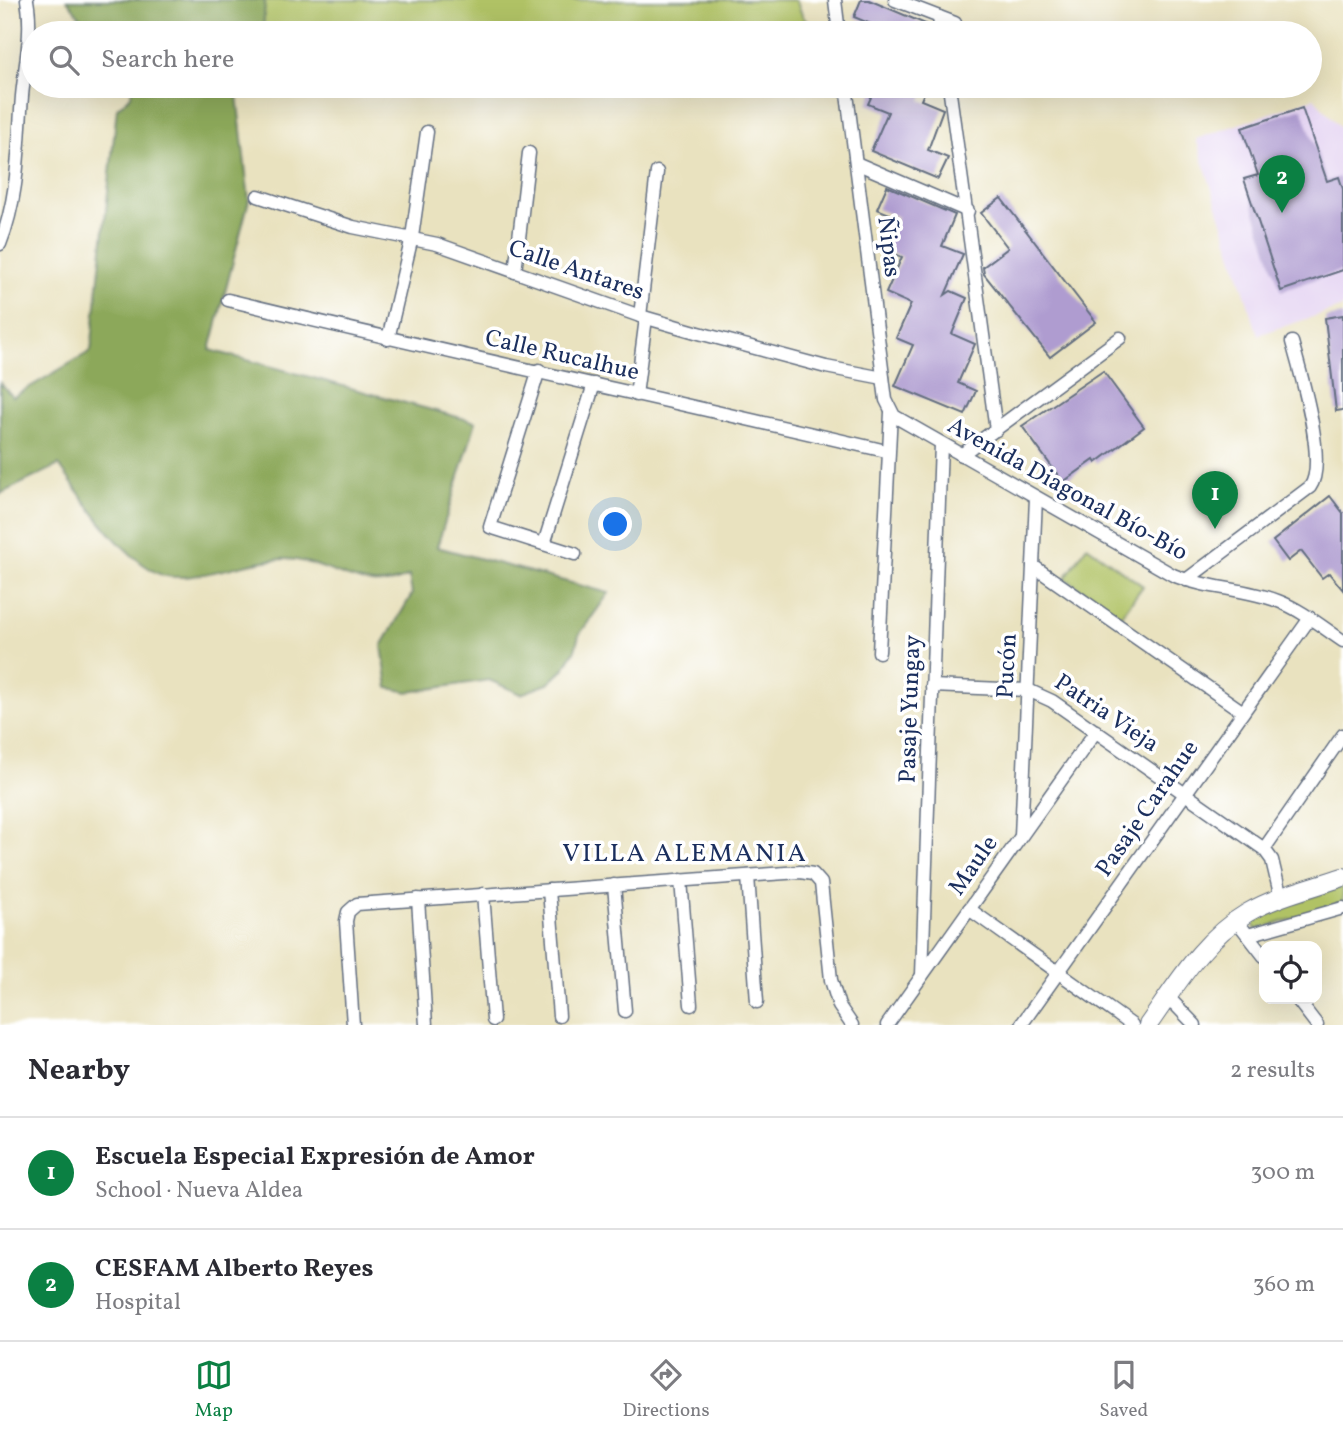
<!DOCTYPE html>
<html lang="en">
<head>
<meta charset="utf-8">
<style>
  body { margin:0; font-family:Vollkorn,serif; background:#f7f7f7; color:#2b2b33 }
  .controls { position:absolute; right:21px; bottom:21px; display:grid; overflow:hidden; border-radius:14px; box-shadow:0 7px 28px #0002 }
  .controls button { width:63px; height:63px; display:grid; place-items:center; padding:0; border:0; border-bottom:2px solid #e1e1e2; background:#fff; color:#2b2b33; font:35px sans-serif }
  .you { position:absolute; left:616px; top:525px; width:24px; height:24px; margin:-18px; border:5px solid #fff; border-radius:50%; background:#1a73e8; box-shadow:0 0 0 10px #1a73e833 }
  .badge { display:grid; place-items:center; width:46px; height:46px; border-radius:50%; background:#0b8043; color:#fff; font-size:23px; font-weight:700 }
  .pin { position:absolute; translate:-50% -58px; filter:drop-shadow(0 2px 4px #0008) }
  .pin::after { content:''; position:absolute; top:37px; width:24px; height:21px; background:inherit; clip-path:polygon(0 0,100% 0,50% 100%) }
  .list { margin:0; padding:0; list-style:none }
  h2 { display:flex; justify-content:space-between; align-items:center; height:91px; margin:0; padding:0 28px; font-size:30px }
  h2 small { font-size:23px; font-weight:400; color:#7c7c81 }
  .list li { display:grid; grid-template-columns:46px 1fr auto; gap:21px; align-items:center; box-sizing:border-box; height:112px; padding:0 28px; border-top:2px solid #e1e1e2 }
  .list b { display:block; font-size:26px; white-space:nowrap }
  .list p { margin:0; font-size:23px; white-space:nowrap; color:#7c7c81 }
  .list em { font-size:23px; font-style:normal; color:#7c7c81 }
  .icon { flex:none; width:38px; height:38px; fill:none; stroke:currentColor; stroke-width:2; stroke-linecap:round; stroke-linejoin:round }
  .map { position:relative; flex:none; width:1343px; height:1025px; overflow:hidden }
  .search { position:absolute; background:#fff; box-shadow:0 7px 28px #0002; left:21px; right:21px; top:21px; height:77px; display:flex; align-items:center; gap:18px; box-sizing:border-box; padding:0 24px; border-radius:38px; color:#7c7c81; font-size:26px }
  .sheet { height:315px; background:#fff }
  nav { display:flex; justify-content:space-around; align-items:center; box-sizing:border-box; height:98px; border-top:2px solid #e1e1e2; background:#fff; font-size:19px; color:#7c7c81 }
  nav a { display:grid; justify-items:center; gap:4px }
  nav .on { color:#0b8043 }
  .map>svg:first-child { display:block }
  .built { fill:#e4d3f2 }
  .green { fill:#b0c265; stroke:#667862; stroke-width:2 }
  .forest { fill:#8ca85a; stroke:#546c5c; stroke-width:2 }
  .building { fill:#af9cd0 }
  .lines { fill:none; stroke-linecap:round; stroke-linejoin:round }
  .minor-casing { stroke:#636e80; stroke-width:15 }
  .secondary-casing { stroke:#636e80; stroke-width:20 }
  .minor { stroke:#fff; stroke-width:12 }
  .secondary { stroke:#fff; stroke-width:18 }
  .labels { text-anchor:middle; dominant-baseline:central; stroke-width:7; stroke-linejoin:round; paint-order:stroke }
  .street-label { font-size:24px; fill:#1b2f5e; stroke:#fff }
  .neighbourhood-label { font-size:26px; letter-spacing:2px; fill:#1b2f5e; stroke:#fff }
</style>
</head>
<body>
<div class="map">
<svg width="1343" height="1025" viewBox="0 0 1343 1025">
  <rect width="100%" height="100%" fill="#fff"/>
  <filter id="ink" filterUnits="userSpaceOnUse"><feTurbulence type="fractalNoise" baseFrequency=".0143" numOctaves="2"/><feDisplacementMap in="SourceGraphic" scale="14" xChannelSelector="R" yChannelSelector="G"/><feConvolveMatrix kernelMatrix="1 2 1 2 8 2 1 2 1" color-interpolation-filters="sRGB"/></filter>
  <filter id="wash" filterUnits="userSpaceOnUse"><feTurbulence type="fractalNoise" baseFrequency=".00686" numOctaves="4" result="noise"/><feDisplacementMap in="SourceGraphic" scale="28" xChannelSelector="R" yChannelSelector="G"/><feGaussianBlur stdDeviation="1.57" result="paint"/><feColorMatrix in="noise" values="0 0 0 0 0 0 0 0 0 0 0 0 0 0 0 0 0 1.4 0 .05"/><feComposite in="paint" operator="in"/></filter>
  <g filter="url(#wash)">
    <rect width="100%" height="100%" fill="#e9e2bf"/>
    <path class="built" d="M 1314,98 L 1343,130 L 1343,307 L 1258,335 L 1196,139 Z"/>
    <g class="green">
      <path d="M 265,0 L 796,0 L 803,17 L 818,33 L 368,33 L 263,30 Z"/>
      <path d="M 1087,546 L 1143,586 L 1120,617 L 1065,578 Z"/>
      <path d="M 1343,886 L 1343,904 L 1256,930 L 1251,919 L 1259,914 Z"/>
    </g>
    <g class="forest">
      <path d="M 67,0 L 265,0 L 263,30 L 230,28 L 230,33 L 92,33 Z"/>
      <path d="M 132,86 L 236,86 L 249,200 L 210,350 L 476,422 L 437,547 L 609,593 L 579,635 L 575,650 L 563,670 L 548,684 L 521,694 L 489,680 L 409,692 L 388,688 L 382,646 L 412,594 L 409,576 C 365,599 329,561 286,559 C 248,558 183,589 155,572 C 114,548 86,502 59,465 L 0,494 L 0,383 L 13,397 L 91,351 L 117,108 L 131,96 Z"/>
    </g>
    <g id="blocks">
      <g class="building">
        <path d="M 861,0 L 869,0 L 928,25 L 925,33 L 892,33 L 854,17 Z"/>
        <path d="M 876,86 L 927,86 L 921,100 L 943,109 L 928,150 L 948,158 L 938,179 L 871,151 L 888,112 L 868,104 Z"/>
        <path d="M 1302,108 L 1327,181 L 1339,177 L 1343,189 L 1343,270 L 1281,291 L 1244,179 L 1258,175 L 1242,128 Z"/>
        <path d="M 887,186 L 955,215 L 942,246 L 963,254 L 945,295 L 951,291 L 967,298 L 952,334 L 975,344 L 958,383 L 976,391 L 965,415 L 895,386 L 913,345 L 896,338 L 911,304 L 886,293 L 902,257 L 883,249 L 897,217 L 877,209 Z"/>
        <path d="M 1001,198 L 1096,322 L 1050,357 L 984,274 L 983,267 L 1008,248 L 981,213 Z"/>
        <path d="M 1343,315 L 1343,410 L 1336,411 L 1325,318 Z"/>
        <path d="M 1103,371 L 1144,427 L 1096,463 L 1094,460 L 1063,482 L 1022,426 Z"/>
        <path d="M 1330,496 L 1343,513 L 1343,590 L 1329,573 L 1322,578 L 1301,551 L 1288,561 L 1273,541 Z"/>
      </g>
    </g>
  </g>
  <g filter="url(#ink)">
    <use href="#blocks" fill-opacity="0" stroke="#636e80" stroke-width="2"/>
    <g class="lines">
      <g class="minor-casing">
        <g id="minor">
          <path d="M 835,0 L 839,33"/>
          <path d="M 895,0 L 955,23"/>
          <path d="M 939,17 L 941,33"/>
          <path d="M 846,86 L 886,400 L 894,416 L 1173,575 C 1207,589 1244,588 1278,601 C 1302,610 1322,627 1343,641"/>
          <path d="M 949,86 L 996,430"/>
          <path d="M 856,163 L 968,211"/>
          <path d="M 258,196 L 353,227 L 437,244 L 640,316 L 699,333 L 826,367 L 883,378"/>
          <path d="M 0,244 C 19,196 18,147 22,96 C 25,64 33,32 27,0"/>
          <path d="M 515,272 L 529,153"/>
          <path d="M 228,300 C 447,353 667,400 886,451"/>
          <path d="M 640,316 L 657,172"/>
          <path d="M 388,339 L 412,237 L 427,132"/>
          <path d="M 539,370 L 490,527 L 575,554"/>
          <path d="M 636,395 L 646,318"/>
          <path d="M 961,455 L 1120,338"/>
          <path d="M 544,544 L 594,384"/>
          <path d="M 1033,566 L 1243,712"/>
          <path d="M 1186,580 L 1310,487 C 1328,463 1300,371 1292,342"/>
          <path d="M 879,652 L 891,412"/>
          <path d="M 932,686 L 1028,690 L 1052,701 L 1264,849 L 1272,860 L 1281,898"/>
          <path d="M 1021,836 L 1036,498"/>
          <path d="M 1264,849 L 1343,735"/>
          <path d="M 748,876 L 757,1002"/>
          <path d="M 681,880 L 691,1005"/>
          <path d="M 614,885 L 625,1011"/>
          <path d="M 549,890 L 559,1016"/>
          <path d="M 483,894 L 493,1020"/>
          <path d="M 418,899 L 426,1025"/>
          <path d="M 969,909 L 1132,1025"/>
          <path d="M 1236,920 L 1264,956"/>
          <path d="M 1248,935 L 1343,908"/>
          <path d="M 922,975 L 941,444"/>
          <path d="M 1168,997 L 1195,1025"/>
          <path d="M 1297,999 L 1317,1025"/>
          <path d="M 353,1025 L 346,921 L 348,912 L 357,904 L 800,872 L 813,874 L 821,883 L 831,980 L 839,1006 L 852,1025"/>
          <path d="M 887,1025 L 1096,731"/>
          <path d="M 1021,1025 L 1310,618"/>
        </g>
      </g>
      <g class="secondary-casing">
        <path id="secondary" d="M 1148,1025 C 1177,984 1203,939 1247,913 C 1276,896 1311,888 1343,877"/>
      </g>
      <use href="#minor" class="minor"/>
      <use href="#secondary" class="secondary"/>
    </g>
  </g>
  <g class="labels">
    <g class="street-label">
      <text transform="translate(888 247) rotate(83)">Ñipas</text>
      <text transform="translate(576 271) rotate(19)">Calle Antares</text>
      <text transform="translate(562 356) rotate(13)">Calle Rucalhue</text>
      <text transform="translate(1067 490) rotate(29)">Avenida Diagonal Bío-Bío</text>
      <text transform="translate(1008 666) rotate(-87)">Pucón</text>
      <text transform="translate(911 709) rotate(-88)">Pasaje Yungay</text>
      <text transform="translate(1106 714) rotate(34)">Patria Vieja</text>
      <text transform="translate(1148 809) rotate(-55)">Pasaje Carahue</text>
      <text transform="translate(974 866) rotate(-55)">Maule</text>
    </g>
    <g class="neighbourhood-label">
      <text x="685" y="854">VILLA ALEMANIA</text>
    </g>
  </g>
</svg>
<div class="controls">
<button><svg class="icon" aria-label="locate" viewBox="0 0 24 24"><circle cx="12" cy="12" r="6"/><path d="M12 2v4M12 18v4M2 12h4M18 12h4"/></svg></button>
</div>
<div class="you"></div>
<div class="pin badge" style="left:1215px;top:529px">1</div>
<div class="pin badge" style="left:1282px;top:213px">2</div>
<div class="search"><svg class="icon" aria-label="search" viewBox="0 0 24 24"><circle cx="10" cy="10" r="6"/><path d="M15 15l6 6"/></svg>Search here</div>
</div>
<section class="sheet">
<h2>Nearby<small>2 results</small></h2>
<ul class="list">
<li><span class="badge">1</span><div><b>Escuela Especial Expresión de Amor</b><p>School · Nueva Aldea</p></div><em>300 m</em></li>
<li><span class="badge">2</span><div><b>CESFAM Alberto Reyes</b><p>Hospital</p></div><em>360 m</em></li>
</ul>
</section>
<nav>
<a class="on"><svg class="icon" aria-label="map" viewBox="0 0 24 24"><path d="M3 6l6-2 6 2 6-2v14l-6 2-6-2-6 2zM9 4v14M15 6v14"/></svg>Map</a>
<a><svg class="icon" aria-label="directions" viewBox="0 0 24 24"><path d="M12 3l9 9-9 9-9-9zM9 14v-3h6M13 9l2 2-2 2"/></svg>Directions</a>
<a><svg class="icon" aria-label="saved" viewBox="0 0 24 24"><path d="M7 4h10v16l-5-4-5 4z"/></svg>Saved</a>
</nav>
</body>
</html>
